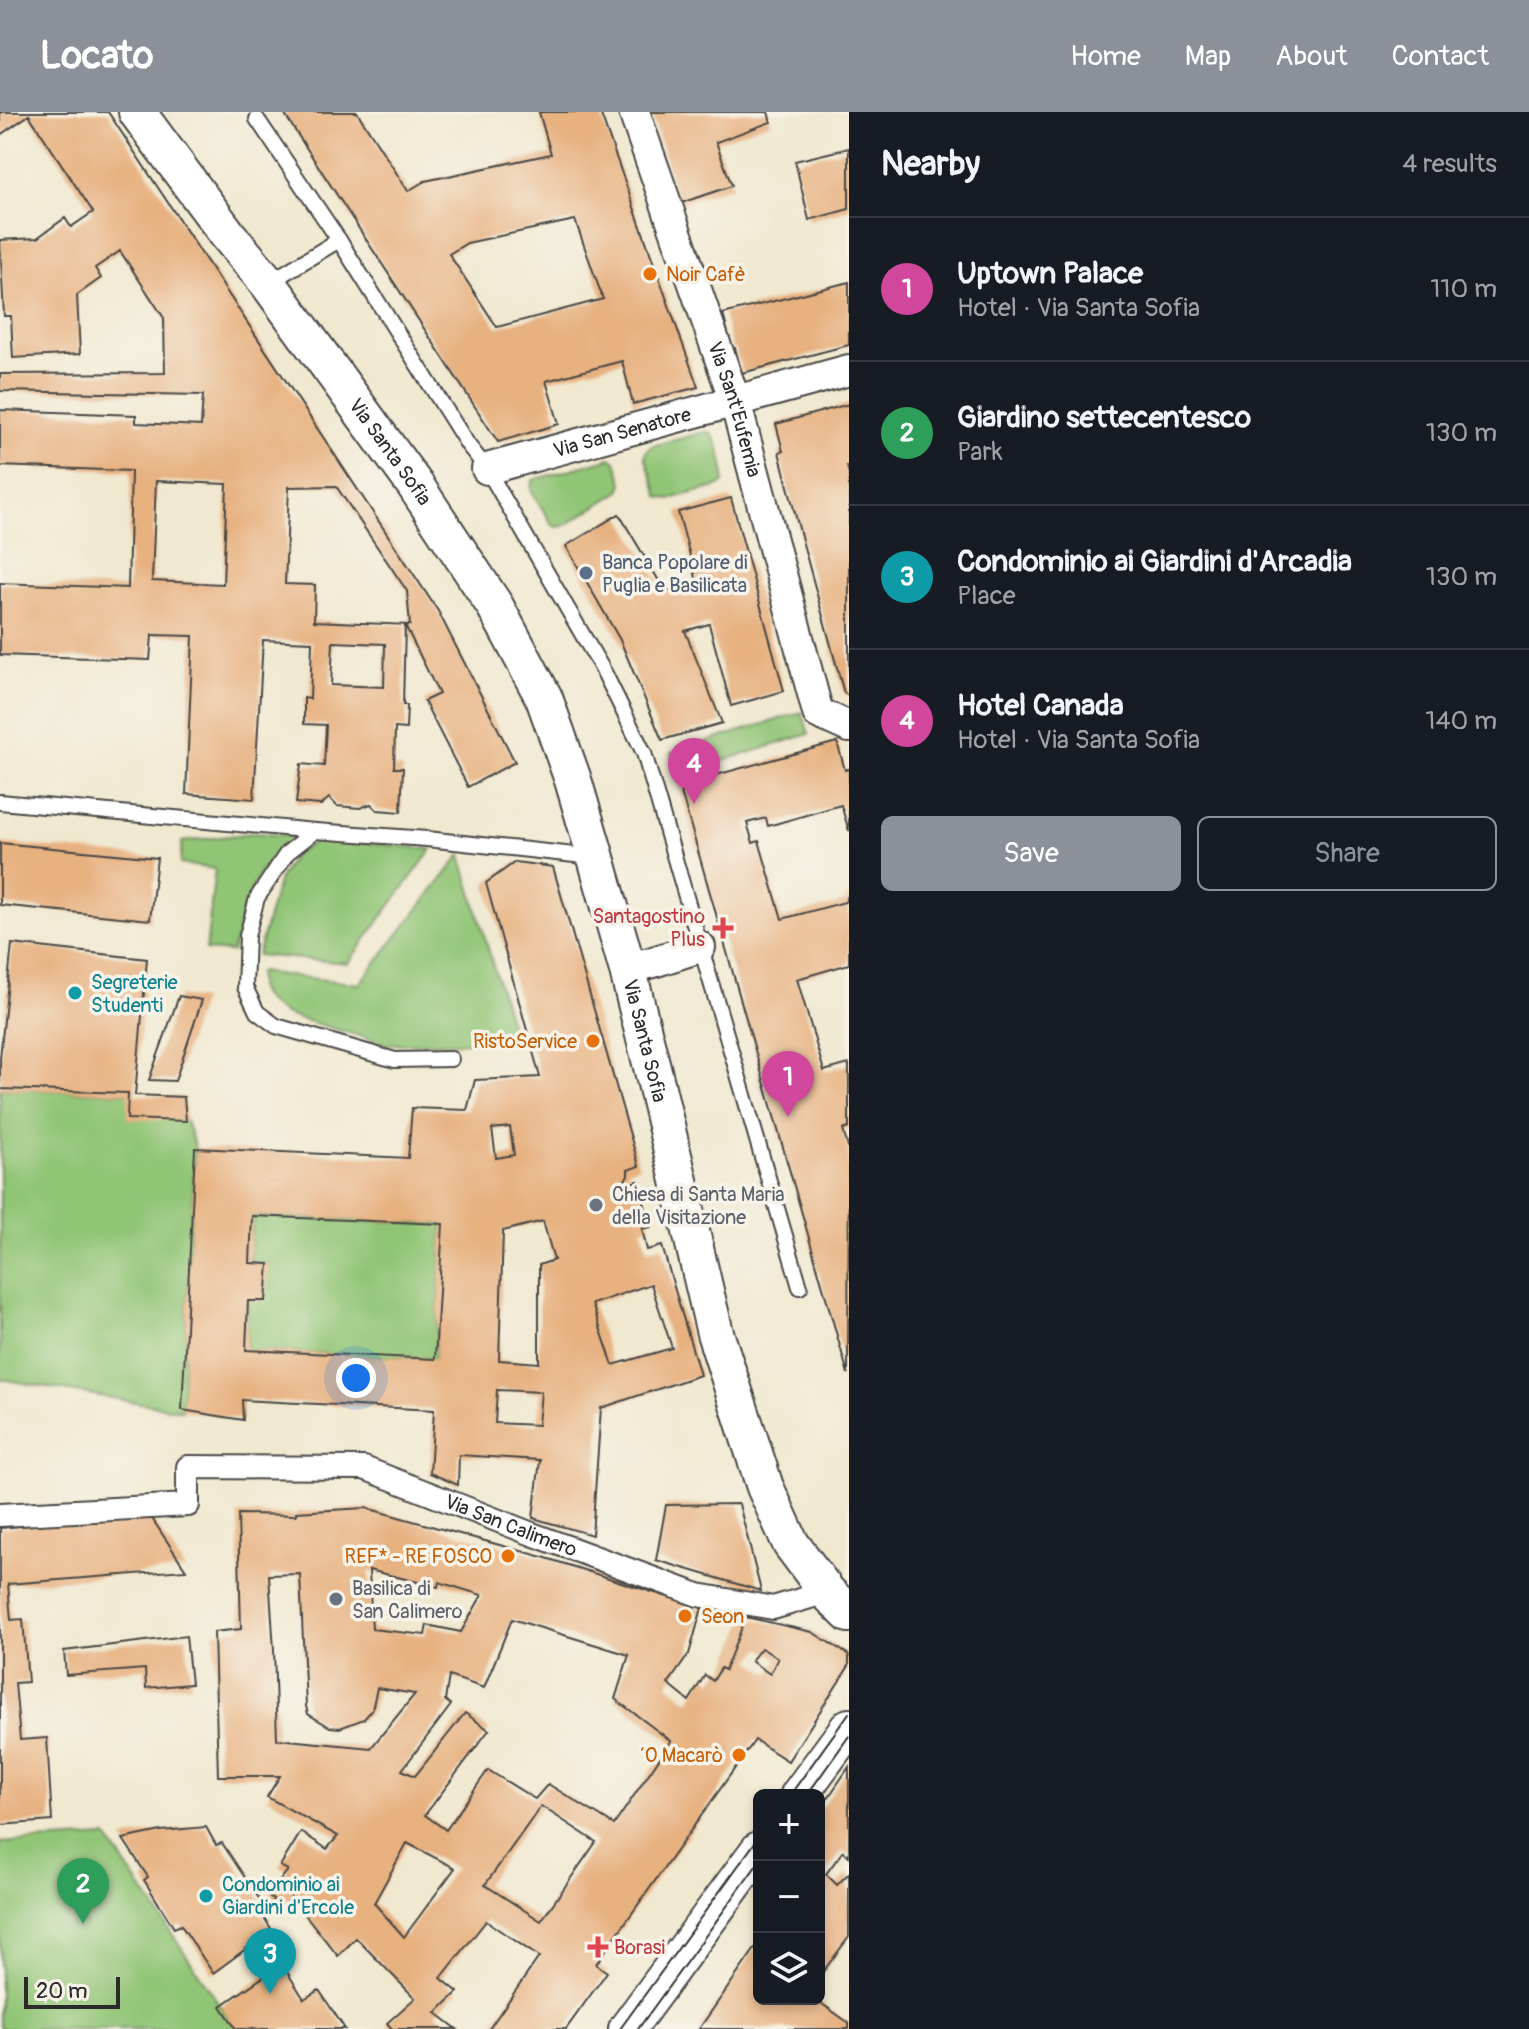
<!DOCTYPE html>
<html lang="en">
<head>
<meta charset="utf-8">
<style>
  body { margin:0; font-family:Pangolin,sans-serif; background:#20242c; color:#f1f3f6 }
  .controls { position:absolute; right:24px; bottom:24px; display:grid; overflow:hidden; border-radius:12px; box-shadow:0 4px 12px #0003 }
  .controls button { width:72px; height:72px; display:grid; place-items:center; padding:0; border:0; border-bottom:2px solid #363941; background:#171b24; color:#f1f3f6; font:40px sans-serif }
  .scale { position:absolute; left:24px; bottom:20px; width:96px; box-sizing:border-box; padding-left:8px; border:4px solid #2b2b2b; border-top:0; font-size:22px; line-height:28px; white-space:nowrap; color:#2b2b2b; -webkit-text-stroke:6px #f7f3e8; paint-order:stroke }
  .you { position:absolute; left:356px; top:1266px; width:28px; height:28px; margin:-20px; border:6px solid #fff; border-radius:50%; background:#1a73e8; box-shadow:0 0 0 12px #1a73e833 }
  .badge { display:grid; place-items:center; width:52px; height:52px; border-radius:50%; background:#8c9099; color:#fff; font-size:26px; font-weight:700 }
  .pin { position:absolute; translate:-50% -66px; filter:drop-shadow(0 2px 4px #0008) }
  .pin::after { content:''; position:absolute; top:42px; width:28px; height:24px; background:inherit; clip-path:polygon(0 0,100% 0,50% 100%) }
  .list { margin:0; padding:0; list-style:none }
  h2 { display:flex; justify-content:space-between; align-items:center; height:104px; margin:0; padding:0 32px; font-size:34px }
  h2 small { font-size:26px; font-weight:400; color:#9ea1a6 }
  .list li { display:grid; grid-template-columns:52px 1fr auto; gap:24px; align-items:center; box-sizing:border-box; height:144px; padding:0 32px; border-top:2px solid #363941 }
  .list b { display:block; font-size:30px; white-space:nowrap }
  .list p { margin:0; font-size:26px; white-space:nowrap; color:#9ea1a6 }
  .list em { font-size:26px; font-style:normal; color:#9ea1a6 }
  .actions { display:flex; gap:16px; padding:24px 32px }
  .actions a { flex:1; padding:18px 0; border:2px solid #8c9099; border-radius:12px; text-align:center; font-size:28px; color:#8c9099 }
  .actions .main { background:#8c9099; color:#fff }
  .icon { flex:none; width:44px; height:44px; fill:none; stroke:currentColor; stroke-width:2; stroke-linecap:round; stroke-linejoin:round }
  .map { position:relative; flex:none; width:849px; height:1917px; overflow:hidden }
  header { display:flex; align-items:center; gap:48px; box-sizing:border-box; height:112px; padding:0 40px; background:#8c9099; color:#fff }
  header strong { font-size:38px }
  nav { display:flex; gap:44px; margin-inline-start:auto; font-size:28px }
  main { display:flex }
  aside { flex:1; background:#171b24 }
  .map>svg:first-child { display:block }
  .green { fill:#91c576; stroke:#5e7850; stroke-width:2 }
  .building { fill:#e7b180; fill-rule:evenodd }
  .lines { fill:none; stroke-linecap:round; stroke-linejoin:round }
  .service-casing { stroke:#494744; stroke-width:18 }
  .pedestrian-casing { stroke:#494744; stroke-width:26 }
  .minor-casing { stroke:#494744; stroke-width:34 }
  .tertiary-casing { stroke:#494744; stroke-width:40 }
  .service { stroke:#fff; stroke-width:14 }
  .pedestrian { stroke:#fff; stroke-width:22 }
  .minor { stroke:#fff; stroke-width:30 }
  .tertiary { stroke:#fff; stroke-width:36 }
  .tram { stroke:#2b2b2b; stroke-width:2 }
  .food-dot { fill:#e8710a; stroke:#f7f3e8; stroke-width:3 }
  .service-dot { fill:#5c6f8a; stroke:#f7f3e8; stroke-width:3 }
  .health-dot { fill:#e0444e; stroke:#f7f3e8; stroke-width:3 }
  .culture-dot { fill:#0f9aa8; stroke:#f7f3e8; stroke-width:3 }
  .worship-dot { fill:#6b7280; stroke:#f7f3e8; stroke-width:3 }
  .labels { text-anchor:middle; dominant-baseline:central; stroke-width:7; stroke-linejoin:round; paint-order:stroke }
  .food-label { font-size:20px; fill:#c56008; stroke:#f7f3e8; text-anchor:end }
  .street-label { font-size:20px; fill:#2b2b2b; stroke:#f7f3e8 }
  .service-label { font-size:20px; fill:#4e5e75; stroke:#f7f3e8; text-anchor:start }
  .health-label { font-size:20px; fill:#be3a42; stroke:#f7f3e8; text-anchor:end }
  .culture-label { font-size:20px; fill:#0d838f; stroke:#f7f3e8; text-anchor:start }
  .worship-label { font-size:20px; fill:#5b616d; stroke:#f7f3e8; text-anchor:start }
</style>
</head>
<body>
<header>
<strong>Locato</strong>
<nav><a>Home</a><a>Map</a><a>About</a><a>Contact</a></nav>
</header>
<main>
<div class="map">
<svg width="849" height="1917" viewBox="0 0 849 1917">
  <rect width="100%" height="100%" fill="#f7f3e8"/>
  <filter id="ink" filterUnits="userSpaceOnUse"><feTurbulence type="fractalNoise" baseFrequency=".0125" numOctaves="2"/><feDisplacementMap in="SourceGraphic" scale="16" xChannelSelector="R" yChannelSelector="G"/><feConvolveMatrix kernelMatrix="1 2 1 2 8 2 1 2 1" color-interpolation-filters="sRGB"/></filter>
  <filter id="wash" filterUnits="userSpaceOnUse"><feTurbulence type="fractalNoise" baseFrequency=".006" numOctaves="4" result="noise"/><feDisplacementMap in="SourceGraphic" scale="32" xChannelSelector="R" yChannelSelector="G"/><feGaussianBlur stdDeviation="1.8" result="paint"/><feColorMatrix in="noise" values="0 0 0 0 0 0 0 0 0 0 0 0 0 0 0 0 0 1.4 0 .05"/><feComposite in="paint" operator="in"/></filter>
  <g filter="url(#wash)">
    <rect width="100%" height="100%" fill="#f0e8cf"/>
    <g class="green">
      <path d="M 705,320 L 710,320 C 720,331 725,356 724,370 L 719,374 L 670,387 L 659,385 L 645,345 L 646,340 L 652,334 Z"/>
      <path d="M 611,346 L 616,349 L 623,371 L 620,379 L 564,414 L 556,415 L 552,412 L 532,380 L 531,376 L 533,368 Z"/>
      <path d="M 802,600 L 809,622 L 678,663 L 671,641 Z"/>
      <path d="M 253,721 L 296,724 C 252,754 246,792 232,840 L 206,838 L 215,757 L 180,752 L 182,730 Z"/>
      <path d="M 319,727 L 432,737 L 348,851 L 257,843 L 279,767 L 294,743 Z"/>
      <path d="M 461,743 L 515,929 L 387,932 L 290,904 C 278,899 262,889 258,875 C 258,873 258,861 258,860 L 359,872 Z"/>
      <path d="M 0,977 L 128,981 L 186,1009 L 195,1036 L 182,1298 L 0,1267 Z"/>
      <path d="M 252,1104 L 443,1112 L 435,1247 L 246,1238 L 248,1189 L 269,1152 L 250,1151 Z"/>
      <path d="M 107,1725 L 236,1917 L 0,1917 L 0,1731 Z"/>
    </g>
    <g id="blocks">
      <g class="building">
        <path d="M 0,0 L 108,0 L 438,499 L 515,650 L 468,675 L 424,589 L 439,582 L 405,513 L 403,593 L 407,593 L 406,617 L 395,616 L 394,656 L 403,656 L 401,700 L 377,698 L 371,692 L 360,696 L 337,694 L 329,686 L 321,693 L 296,691 L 301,652 L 324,654 L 326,613 L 304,612 L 304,586 L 310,587 L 312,530 L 263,528 L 254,687 L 186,682 L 193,524 L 152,523 L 150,548 L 0,543 L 0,471 L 128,476 L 131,359 L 0,354 L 0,298 L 136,303 L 136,311 L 201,314 L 203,283 L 0,279 L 0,262 L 165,261 L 164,206 L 120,139 L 95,156 L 101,166 L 77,183 L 80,242 L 13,246 L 11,204 L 4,204 L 0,128 L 37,126 L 65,106 L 71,115 L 93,100 L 29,3 L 0,23 ZM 156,369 L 227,372 L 223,472 L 152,469 ZM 336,374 L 407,479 L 410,513 L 314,509 L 315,473 L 285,472 L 289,375 ZM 333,530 L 385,532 L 384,575 L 331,573 Z"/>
        <path d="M 283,0 L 357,0 L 408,79 L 425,69 L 551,42 L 539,0 L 600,0 L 698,275 L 633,292 L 622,249 L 546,269 L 559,312 L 498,330 ZM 575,108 L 603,187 L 497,215 L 449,142 L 467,131 Z"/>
        <path d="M 651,0 L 768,0 L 771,10 L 716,30 L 732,74 L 684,90 L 679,94 Z"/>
        <path d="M 849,36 L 849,97 L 809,108 L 795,49 Z"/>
        <path d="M 849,170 L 849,233 L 742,261 L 735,236 L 732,237 L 723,202 Z"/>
        <path d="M 849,292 L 849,354 L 847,354 L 849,362 L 849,584 L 844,581 L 802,428 L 779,340 L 783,339 L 776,312 Z"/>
        <path d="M 731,386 L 784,579 L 731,594 L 709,512 L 685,519 L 722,611 L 662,628 L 620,528 L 566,434 L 619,402 L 665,479 L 697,469 L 678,400 Z"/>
        <path d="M 837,630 L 845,658 L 849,657 L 849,719 L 841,693 L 768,714 L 766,706 L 747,711 L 753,731 L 759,729 L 782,807 L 845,790 L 849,782 L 849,852 L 797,867 L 824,959 L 849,952 L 849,1016 L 843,1018 L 849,1039 L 848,1262 L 679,673 Z"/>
        <path d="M 0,731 L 157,746 L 150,808 L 0,793 Z"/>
        <path d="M 515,750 L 553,755 L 639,1054 L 628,1058 L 628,1063 L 625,1068 L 627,1072 L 638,1069 L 651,1115 L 642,1117 L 647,1138 L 662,1134 L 700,1263 L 601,1296 L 592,1423 L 533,1406 L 540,1348 L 459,1343 L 458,1373 L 430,1361 L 434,1298 L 242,1288 L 243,1308 L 182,1298 L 195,1036 L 408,1046 L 412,996 L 467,998 L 475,968 L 540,965 L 486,771 ZM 510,1015 L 514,1043 L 496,1046 L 492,1017 ZM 252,1104 L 443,1112 L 435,1247 L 246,1238 L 248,1189 L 266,1189 L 269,1152 L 250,1151 ZM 543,1109 L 554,1148 L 539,1153 L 539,1251 L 499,1248 L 503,1119 ZM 651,1172 L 672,1236 L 613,1253 L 592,1192 ZM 497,1278 L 541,1280 L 538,1313 L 495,1311 Z"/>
        <path d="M 12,832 L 147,847 L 135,983 L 184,985 L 186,1009 L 127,1007 L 128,981 L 0,977 L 0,946 Z"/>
        <path d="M 179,884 L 202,888 L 175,969 L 149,968 Z"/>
        <path d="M 739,1392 L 761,1479 L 656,1448 L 666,1393 Z"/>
        <path d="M 366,1396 L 543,1445 L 702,1496 L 689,1542 L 668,1572 L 689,1589 L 705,1563 L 713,1569 L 721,1556 L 725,1558 L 746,1505 L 812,1520 L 849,1543 L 849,1554 L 788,1649 L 755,1628 L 596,1852 L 607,1860 L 566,1917 L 489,1917 L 539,1845 L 486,1809 L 441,1866 L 458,1880 L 436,1901 L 457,1917 L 392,1917 L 387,1911 L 415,1886 L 356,1826 L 338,1844 L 291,1785 L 283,1796 L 268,1784 L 288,1758 L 280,1754 L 301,1720 L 327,1737 L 338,1724 L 267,1685 L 280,1664 L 218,1664 L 214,1520 L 241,1517 L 238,1402 L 296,1403 L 296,1400 ZM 369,1458 L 438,1475 L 439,1470 L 482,1483 L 461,1520 L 427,1513 L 425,1523 L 372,1517 ZM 300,1462 L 306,1594 L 308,1602 L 330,1615 L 340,1616 L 364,1607 L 372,1598 L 377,1576 L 415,1582 L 371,1636 L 277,1627 L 274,1538 L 269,1463 ZM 512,1507 L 629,1543 L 615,1587 L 671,1629 L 614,1713 L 548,1672 L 535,1687 L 488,1658 L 446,1718 L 425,1703 L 489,1618 L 465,1601 L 415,1664 L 402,1658 L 451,1593 L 445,1588 L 449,1564 L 484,1576 ZM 761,1536 L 778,1546 L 770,1562 L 751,1549 ZM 541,1694 L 596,1730 L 541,1809 L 485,1773 ZM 407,1731 L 455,1756 L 404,1825 L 374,1791 Z"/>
        <path d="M 149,1402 L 186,1458 L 8,1472 L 11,1508 L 23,1507 L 28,1570 L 15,1571 L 20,1628 L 47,1626 L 52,1709 L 0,1713 L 0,1416 Z"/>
        <path d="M 186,1524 L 191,1572 L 146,1576 L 145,1557 L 66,1563 L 64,1539 Z"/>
        <path d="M 849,1655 L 849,1744 L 843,1739 L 826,1762 L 837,1773 L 849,1761 L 849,1825 L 819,1865 L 819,1699 Z"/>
        <path d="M 206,1715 L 216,1733 L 222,1731 L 268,1800 L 263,1804 L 272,1818 L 213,1861 L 181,1813 L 174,1816 L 144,1768 L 148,1765 L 123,1727 L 161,1719 Z"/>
        <path d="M 759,1831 L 759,1887 L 815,1887 L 849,1911 L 849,1917 L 699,1917 Z"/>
        <path d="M 282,1852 L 304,1887 L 319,1878 L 345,1917 L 236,1917 L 221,1894 Z"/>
      </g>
    </g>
  </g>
  <g filter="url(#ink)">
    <use href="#blocks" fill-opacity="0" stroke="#494744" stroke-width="2"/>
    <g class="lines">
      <g class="service-casing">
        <g id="service">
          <path d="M 257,7 L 339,128 L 468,333 L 487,357 L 604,560 L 644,641 L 800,1175"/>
          <path d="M 268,171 L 339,128"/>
          <path d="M 0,690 L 315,719 L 427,727 L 593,745"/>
          <path d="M 315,719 L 287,741 L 257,786 L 247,824 L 245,875 L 257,900 L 276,914 L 395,948 L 451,947"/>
        </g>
      </g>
      <g class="pedestrian-casing">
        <g id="pedestrian">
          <path id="s1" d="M 0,1403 L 188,1393 L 188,1355 L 364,1356 L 532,1422 L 698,1483 L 773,1496 L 827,1480"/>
        </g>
      </g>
      <g class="minor-casing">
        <g id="minor">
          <path id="s2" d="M 634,0 L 735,289 L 818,601 L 849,615"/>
          <path id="s3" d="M 487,357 L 849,258"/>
          <path d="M 627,855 L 650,851 L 700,835"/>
        </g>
      </g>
      <g class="tertiary-casing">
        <g id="tertiary">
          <path id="s4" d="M 137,0 L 228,123 L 268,171 L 415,373 L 495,494 L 544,586 L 573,668 L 596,746 L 627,855 L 655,967 L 715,1221 L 765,1375 L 791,1432 L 827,1480 L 849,1502"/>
          <path d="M 799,1683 L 849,1615"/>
          <path d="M 627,1917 L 759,1738"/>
        </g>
      </g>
      <use href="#service" class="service"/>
      <use href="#pedestrian" class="pedestrian"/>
      <use href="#minor" class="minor"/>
      <use href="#tertiary" class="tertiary"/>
      <g class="tram">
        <path d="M 790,1683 L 849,1601"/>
        <path d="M 807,1683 L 849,1624"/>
        <path d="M 620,1917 L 759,1725"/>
        <path d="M 638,1917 L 759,1750"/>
      </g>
    </g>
  </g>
  <g class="food-dot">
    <circle cx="650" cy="162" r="8"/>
    <circle cx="593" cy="929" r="8"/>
    <circle cx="508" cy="1444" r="8"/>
    <circle cx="685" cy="1504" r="8"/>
    <circle cx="739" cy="1643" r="8"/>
  </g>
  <circle class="service-dot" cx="586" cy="461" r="8"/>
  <g class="health-dot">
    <path d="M719 804h8v8h8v8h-8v8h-8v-8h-8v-8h8z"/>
    <path d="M594 1823h8v8h8v8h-8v8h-8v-8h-8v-8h8z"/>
  </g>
  <g class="culture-dot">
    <circle cx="75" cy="881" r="8"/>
    <circle cx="206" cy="1784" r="8"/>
  </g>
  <g class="worship-dot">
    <circle cx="596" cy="1093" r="8"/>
    <circle cx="336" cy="1487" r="8"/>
  </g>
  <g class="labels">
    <g class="food-label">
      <text x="666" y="162" text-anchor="start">Noir Cafè</text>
      <text x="577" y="929">RistoService</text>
      <text x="492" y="1444">REF* - RE FOSCO</text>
      <text x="701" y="1504" text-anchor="start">Seon</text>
      <text x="723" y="1643">‘O Macarò</text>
    </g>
    <g class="street-label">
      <text stroke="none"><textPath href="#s2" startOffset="314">Via Sant'Eufemia</textPath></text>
      <text stroke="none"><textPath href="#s3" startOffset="140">Via San Senatore</textPath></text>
      <text stroke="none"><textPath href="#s4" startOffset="424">Via Santa Sofia</textPath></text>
      <text stroke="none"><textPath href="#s4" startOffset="1072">Via Santa Sofia</textPath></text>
      <text stroke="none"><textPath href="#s1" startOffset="560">Via San Calimero</textPath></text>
    </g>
    <g class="service-label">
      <text x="602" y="450">Banca Popolare di<tspan x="602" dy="23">Puglia e Basilicata</tspan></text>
    </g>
    <g class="health-label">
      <text x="705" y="804">Santagostino<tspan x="705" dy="23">Plus</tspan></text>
      <text x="614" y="1835" text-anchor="start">Borasi</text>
    </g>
    <g class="culture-label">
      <text x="91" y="870">Segreterie<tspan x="91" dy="23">Studenti</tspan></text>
      <text x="222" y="1772">Condominio ai<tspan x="222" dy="23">Giardini d'Ercole</tspan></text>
    </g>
    <g class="worship-label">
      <text x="612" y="1082">Chiesa di Santa Maria<tspan x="612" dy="23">della Visitazione</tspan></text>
      <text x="352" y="1476">Basilica di<tspan x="352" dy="23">San Calimero</tspan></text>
    </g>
  </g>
</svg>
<div class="controls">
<button>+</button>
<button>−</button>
<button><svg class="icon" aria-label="layers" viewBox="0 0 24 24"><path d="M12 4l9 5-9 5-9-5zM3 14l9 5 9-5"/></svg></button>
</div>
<div class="scale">20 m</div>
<div class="you"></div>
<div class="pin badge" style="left:788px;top:1005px;background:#d1479c">1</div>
<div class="pin badge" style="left:83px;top:1812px;background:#2e9e5b">2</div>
<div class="pin badge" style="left:270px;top:1882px;background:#0f9aa8">3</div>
<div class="pin badge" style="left:694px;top:692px;background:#d1479c">4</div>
</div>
<aside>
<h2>Nearby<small>4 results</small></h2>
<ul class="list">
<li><span class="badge" style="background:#d1479c">1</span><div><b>Uptown Palace</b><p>Hotel · Via Santa Sofia</p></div><em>110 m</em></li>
<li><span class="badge" style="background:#2e9e5b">2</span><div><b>Giardino settecentesco</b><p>Park</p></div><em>130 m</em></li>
<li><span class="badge" style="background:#0f9aa8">3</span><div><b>Condominio ai Giardini d'Arcadia</b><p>Place</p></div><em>130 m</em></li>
<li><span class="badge" style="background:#d1479c">4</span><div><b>Hotel Canada</b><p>Hotel · Via Santa Sofia</p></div><em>140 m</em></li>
</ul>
<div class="actions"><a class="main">Save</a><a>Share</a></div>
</aside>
</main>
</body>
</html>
